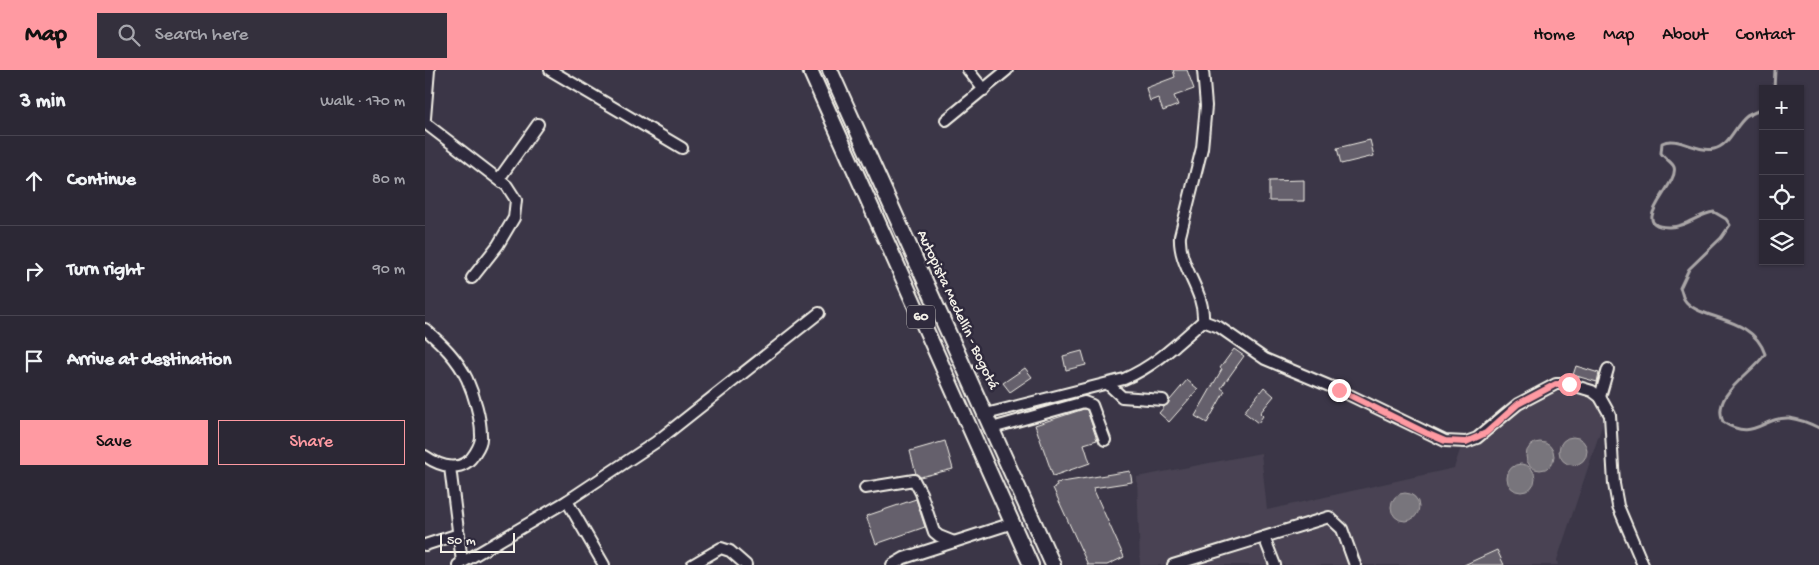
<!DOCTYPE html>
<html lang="en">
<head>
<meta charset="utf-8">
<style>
  body { margin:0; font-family:"Gochi Hand",sans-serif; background:#34303d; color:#f1f3f6 }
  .controls { position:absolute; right:15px; top:15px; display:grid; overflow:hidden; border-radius:0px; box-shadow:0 1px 4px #0004 }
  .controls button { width:45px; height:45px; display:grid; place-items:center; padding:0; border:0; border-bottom:1px solid #484450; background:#2c2835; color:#f1f3f6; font:25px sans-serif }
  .scale { position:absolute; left:15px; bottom:12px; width:75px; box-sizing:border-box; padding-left:5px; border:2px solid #f4f1e8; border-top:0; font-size:14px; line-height:18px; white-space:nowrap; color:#f4f1e8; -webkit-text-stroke:4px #2f2a3d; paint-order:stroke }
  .stop { position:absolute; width:15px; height:15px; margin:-11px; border:4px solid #ff9aa2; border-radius:50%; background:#fff }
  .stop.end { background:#ff9aa2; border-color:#fff; box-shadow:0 1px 5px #0008 }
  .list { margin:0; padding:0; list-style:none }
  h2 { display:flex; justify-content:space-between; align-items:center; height:65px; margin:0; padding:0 20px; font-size:21px }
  h2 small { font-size:16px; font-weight:400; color:#a6a6ad }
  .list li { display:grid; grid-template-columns:32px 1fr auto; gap:15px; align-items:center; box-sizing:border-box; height:90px; padding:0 20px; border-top:1px solid #484450 }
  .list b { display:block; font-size:19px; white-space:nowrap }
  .list em { font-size:16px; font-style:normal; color:#a6a6ad }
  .actions { display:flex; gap:10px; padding:15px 20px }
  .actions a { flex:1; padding:11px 0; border:1px solid #ff9aa2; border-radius:0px; text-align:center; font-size:18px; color:#ff9aa2 }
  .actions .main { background:#ff9aa2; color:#111 }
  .icon { flex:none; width:28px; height:28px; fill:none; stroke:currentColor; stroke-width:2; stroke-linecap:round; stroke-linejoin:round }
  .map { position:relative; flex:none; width:1394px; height:495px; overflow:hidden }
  header { display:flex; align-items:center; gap:30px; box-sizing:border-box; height:70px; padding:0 25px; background:#ff9aa2; color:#111 }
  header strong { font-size:24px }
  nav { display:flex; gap:28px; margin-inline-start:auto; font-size:18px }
  .search { width:350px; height:45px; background:#34303d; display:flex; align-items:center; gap:12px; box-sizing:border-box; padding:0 18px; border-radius:0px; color:#a6a6ad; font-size:19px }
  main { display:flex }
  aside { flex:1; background:#2c2835 }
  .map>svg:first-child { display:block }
  .built { fill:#484352 }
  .water { fill:#78747b; stroke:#aaa6a7 }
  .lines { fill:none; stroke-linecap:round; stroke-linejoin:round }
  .stream { stroke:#aaa6a7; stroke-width:3 }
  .building { fill:#65616c; stroke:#f4f1e8 }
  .minor-casing { stroke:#f4f1e8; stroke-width:14 }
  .highway-casing { stroke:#f4f1e8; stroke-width:18 }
  .minor { stroke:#2f2a3d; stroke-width:10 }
  .highway { stroke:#2f2a3d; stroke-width:14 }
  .route { stroke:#ff9aa2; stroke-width:6 }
  .labels { text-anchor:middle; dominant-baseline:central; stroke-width:5; stroke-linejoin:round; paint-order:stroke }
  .shield { fill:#2f2a3d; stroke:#b9b5b5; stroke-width:1 }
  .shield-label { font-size:14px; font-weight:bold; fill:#f4f1e8 }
  .street-label { font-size:15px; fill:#f4f1e8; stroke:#2f2a3d }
</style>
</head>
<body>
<header>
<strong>Map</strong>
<div class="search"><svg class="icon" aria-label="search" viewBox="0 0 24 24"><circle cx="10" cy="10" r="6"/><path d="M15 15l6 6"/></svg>Search here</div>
<nav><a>Home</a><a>Map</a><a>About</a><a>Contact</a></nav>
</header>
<main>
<aside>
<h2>3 min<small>Walk · 170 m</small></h2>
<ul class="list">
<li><svg class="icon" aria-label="ahead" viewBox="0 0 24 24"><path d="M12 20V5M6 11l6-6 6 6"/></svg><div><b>Continue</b></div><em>80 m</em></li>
<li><svg class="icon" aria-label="right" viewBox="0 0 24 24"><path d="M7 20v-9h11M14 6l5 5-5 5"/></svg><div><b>Turn right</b></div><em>90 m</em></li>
<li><svg class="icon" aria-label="arrive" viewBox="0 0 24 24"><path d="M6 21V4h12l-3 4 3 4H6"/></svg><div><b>Arrive at destination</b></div></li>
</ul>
<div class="actions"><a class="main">Save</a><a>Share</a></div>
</aside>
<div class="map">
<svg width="1394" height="495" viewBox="0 0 1394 495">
  <rect width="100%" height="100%" fill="#3b3647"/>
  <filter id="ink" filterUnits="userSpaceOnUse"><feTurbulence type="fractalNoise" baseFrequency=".02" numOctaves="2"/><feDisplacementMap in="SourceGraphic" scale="10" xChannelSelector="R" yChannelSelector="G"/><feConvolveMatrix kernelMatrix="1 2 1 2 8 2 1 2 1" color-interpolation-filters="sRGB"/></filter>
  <g filter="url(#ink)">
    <path class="built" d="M 1143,321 L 1170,330 L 1180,347 L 1132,490 L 1133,495 L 715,495 L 712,407 L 836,383 L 842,440 L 1029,398 L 1035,380 L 1067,366 L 1100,336 L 1128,323 Z"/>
    <g class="water">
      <circle cx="1148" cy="381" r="14"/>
      <circle cx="1115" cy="386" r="14"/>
      <circle cx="1096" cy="408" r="14"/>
      <circle cx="980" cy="437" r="14"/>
    </g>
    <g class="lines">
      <g class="stream">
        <path d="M 1349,19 L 1350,0"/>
        <path d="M 1338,38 C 1333,42 1326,43 1321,47 C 1309,57 1305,75 1289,79 C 1272,83 1252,65 1237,73 L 1236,83 C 1239,88 1247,92 1249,97 C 1255,114 1201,156 1243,157 C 1260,158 1273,144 1289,142 L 1301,149 L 1305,155 L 1296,168 L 1264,199 L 1255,218 C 1257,221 1257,226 1259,229 C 1272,251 1327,244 1340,284 C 1326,305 1286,324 1298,352 C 1329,372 1337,347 1364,348 C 1373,349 1386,354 1394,358"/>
      </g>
    </g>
    <g class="building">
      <path d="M 748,0 L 762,0 L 769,19 L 749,26 L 753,35 L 738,41 L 733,28 L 725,31 L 721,18 L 750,7 Z"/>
      <path d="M 945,70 L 949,86 L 916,94 L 912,78 Z"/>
      <path d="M 879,110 L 879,131 L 844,131 L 844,111 Z"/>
      <path d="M 809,279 L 819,286 L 796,318 L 800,321 L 782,353 L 770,346 L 797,299 L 795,298 Z"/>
      <path d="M 657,281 L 661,295 L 641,300 L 638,286 Z"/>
      <path d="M 1151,296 L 1174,303 L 1172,312 L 1148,305 Z"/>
      <path d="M 600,298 L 607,307 L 585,322 L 578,313 Z"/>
      <path d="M 762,310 L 773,319 L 744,352 L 734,343 Z"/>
      <path d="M 839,317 L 849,326 L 835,343 L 838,346 L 833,353 L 819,342 Z"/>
      <path d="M 659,339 L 662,340 L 672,370 L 659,374 L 665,393 L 628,406 L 610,355 Z"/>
      <path d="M 520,371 L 528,399 L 495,407 L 491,404 L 485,381 Z"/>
      <path d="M 705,401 L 707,412 L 668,418 L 699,487 L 682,495 L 663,495 L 628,418 L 632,416 L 631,413 Z"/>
      <path d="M 491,429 L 500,457 L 451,474 L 441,446 Z"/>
      <path d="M 1072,480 L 1079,495 L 1039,495 Z"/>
    </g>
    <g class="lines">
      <g class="minor-casing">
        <g id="minor">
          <path d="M 125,0 L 257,78"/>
          <path d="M 543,0 L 559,20"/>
          <path d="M 0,48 L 4,0"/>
          <path d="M 521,50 L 582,0"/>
          <path d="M 0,53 L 82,116 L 91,130 L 89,148 L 73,175 L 47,208"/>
          <path d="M 74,109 L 113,54"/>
          <path d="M 778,251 L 794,257 L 840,289 L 914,320 L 1020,371 L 1041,372 L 1052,368 L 1093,334 L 1131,314 L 1144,314 L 1167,321 L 1175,327 L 1185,345 L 1189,414 L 1193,436 L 1218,495"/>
          <path d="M 0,259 C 17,274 32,288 42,309 C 49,325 56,348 56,365 C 57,372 53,378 50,383 C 38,404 16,397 0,386"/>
          <path d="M 684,315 L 697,327 L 738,330"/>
          <path d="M 1175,327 L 1183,299"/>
          <path d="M 561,344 L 699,309 C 730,296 753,273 778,251 C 780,220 753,197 755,166 L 777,78 L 781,36 L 778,0"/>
          <path d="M 567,358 L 659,332 L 667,335 L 680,370"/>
          <path d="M 25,397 L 37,492"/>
          <path d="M 440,418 L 489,410 L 496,423 L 509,462 L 514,466 L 529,472"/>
          <path d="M 142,431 L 179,495"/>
          <path d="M 839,467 L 850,495"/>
          <path d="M 0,475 L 34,464"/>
          <path d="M 33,495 L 142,431 L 231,372 L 394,243"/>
          <path d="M 267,495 L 296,478 L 305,481 L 321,495"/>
          <path d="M 467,495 L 479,488 L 588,453"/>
          <path d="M 748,495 L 904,447 L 917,459 L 930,495"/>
        </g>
      </g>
      <g class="highway-casing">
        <g id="highway">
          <path d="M 385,0 L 606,495"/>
          <path d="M 405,0 L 628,495"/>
        </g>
      </g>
      <use href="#minor" class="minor"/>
      <use href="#highway" class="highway"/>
    </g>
  </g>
  <g class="lines" filter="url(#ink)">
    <path class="route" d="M 914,320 L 1001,363 L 1020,371 L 1041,372 L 1061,363 L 1093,334 L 1131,314 L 1144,314"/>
  </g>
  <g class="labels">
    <rect class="shield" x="482" y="235.5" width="28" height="23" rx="4"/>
    <g class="shield-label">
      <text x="496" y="247">60</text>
    </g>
    <g class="street-label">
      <text transform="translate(532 240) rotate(65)">Autopista Medellín - Bogotá</text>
    </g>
  </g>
</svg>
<div class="controls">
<button>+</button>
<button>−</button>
<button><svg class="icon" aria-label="locate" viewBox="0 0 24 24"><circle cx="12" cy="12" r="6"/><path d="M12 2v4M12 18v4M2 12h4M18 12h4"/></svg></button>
<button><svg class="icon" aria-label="layers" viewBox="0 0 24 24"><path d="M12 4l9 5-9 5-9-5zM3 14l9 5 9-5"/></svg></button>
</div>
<div class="scale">50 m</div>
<div class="stop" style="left:1144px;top:314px"></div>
<div class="stop end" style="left:914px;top:320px"></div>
</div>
</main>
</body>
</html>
